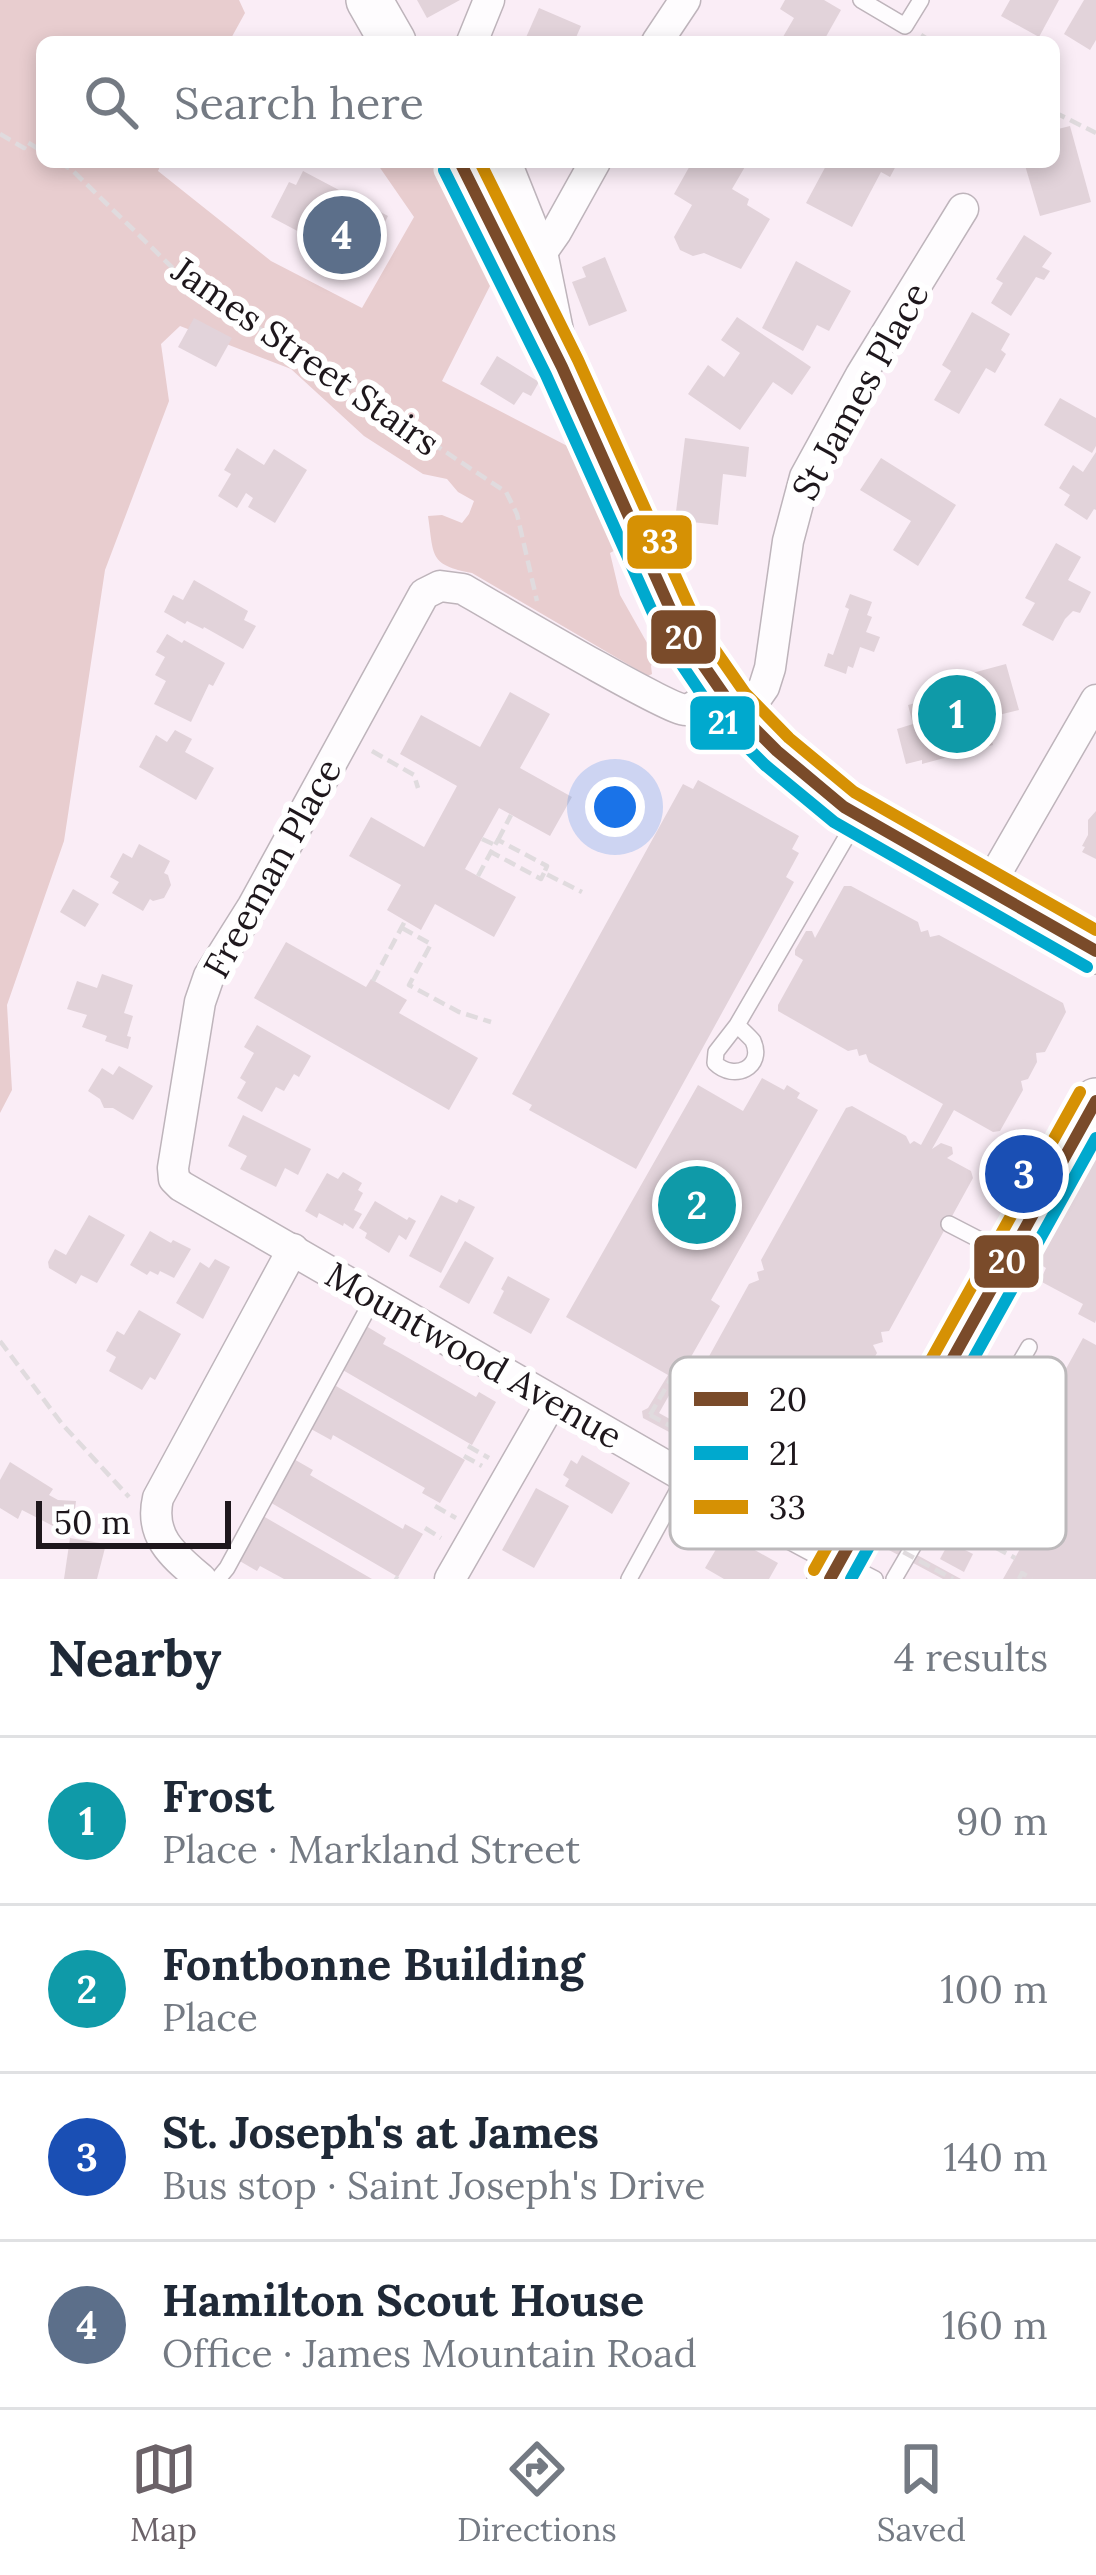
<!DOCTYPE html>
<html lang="en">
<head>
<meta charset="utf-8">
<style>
  body { margin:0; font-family:Lora,serif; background:#f6f6f7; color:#1f2937 }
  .scale { position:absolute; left:36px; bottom:30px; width:195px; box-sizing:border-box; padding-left:12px; border:6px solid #1e171c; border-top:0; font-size:33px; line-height:42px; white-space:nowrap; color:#1e171c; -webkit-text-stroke:9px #fff; paint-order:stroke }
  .you { position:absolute; left:615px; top:807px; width:42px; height:42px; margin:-30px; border:9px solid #fff; border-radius:50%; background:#1a73e8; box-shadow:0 0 0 18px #1a73e833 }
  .badge { display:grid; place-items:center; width:78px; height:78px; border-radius:50%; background:#6b6268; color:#fff; font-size:39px; font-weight:700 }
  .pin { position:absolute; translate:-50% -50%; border:6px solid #fff; box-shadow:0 3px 12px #0006 }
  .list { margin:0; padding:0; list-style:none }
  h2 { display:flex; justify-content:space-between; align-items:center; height:156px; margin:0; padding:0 48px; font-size:51px }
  h2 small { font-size:39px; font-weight:400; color:#747a83 }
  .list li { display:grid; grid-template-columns:78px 1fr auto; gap:36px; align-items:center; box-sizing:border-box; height:168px; padding:0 48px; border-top:3px solid #e0e1e3 }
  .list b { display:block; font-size:45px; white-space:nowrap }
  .list p { margin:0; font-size:39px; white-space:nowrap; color:#747a83 }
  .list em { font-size:39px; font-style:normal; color:#747a83 }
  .icon { flex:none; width:66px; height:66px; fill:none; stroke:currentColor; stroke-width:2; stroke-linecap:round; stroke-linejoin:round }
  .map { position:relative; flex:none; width:1096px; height:1579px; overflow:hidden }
  .search { position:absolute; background:#fff; box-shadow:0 6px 18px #0003; left:36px; right:36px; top:36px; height:132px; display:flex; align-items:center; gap:30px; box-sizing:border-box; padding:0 42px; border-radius:18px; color:#747a83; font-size:45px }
  .sheet { height:828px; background:#fff }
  nav { display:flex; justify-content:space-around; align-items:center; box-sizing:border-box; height:168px; border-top:3px solid #e0e1e3; background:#fff; font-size:33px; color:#747a83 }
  nav a { display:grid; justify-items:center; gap:6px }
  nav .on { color:#6b6268 }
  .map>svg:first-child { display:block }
  .green { fill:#e8cdcf }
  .building { fill:#e2d3da }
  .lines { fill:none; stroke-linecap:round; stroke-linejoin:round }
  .lane-casing { stroke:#beb4bb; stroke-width:18 }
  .street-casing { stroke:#beb4bb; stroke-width:33 }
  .secondary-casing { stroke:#beb4bb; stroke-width:48 }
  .path { stroke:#e0dbde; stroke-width:4.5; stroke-dasharray:12 6; stroke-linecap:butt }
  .lane { stroke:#fefcfe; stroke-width:15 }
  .street { stroke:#fefcfe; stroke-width:30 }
  .secondary { stroke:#fefcfe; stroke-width:45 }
  .path-bridge { stroke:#e0dbde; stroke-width:4.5; stroke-dasharray:12 6; stroke-linecap:butt }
  .bus-1-casing { stroke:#fff; stroke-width:21 }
  .bus-2-casing { stroke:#fff; stroke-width:21 }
  .bus-3-casing { stroke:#fff; stroke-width:21 }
  .bus-1 { stroke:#7a4b2a; stroke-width:12 }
  .bus-2 { stroke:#00a9ce; stroke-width:12 }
  .bus-3 { stroke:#d69104; stroke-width:12 }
  .labels { text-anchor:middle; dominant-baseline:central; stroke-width:12; stroke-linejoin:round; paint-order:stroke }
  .street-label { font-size:36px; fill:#1e171c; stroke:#fff }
  .key { fill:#fff; stroke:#bcb9bb; stroke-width:3 }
  .key-label { font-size:33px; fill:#1e171c }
  .line-badge { stroke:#fff; stroke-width:4.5 }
  .badge-label { font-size:33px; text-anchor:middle; font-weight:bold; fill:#fff }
</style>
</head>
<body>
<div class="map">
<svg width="1096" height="1579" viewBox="0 0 1096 1579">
  <rect width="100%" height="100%" fill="#faedf6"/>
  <path class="green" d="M 0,0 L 239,0 L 245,13 L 229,42 L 42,42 L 42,162 L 162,162 L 158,171 L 271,261 L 362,308 L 414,217 L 376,162 L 435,162 L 471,231 L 497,272 L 442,381 L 577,451 L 621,547 L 610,553 L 620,595 L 655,657 L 651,666 L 652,674 L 648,676 L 472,573 C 429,565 434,556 428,516 L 442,515 L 462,523 L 469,514 L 474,501 L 458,492 L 447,479 L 423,474 L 364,436 L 291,369 L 180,326 L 161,344 L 169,401 L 105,570 L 64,841 L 7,1005 L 12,1090 L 0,1113 Z"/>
  <g class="building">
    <path d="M 417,0 L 460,0 L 427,18 Z"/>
    <path d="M 785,0 L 824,0 L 841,10 L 823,42 L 780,42 L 794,18 L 780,9 Z"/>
    <path d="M 1010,0 L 1059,0 L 1039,37 L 1001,16 Z"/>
    <path d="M 1084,0 L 1096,0 L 1096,40 L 1090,50 L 1064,34 Z"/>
    <path d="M 539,8 L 581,26 L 574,42 L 524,42 Z"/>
    <path d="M 1070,126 L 1091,202 L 1040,216 L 1024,162 L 1054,162 L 1054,130 Z"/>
    <path d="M 692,162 L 741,162 L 746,165 L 732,189 L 749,199 L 747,205 L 770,219 L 741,269 L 704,253 L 693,256 L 680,250 L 674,237 L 692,205 L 674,194 Z"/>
    <path d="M 828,162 L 898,162 L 890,177 L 881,172 L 852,227 L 806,203 Z"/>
    <path d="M 303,171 L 388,216 L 357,277 L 333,264 L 339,253 L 271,217 L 289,182 L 296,185 Z"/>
    <path d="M 1024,235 L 1052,253 L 1042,267 L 1050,271 L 1044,280 L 1036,277 L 1011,316 L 991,303 L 1003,283 L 996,279 Z"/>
    <path d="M 605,257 L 627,311 L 589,326 L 572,282 L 586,277 L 582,267 Z"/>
    <path d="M 796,261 L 851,291 L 829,331 L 817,325 L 803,351 L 762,328 Z"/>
    <path d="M 972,312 L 1010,334 L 1001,350 L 1006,354 L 995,373 L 986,368 L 959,414 L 934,400 L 951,371 L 942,365 Z"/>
    <path d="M 737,317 L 811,367 L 792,395 L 773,382 L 740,430 L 688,394 L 708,365 L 724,377 L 740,353 L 721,340 Z"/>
    <path d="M 194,318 L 232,338 L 216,367 L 178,347 Z"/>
    <path d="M 497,356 L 539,382 L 531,396 L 523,392 L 514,405 L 480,384 Z"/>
    <path d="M 1060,398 L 1096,418 L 1096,446 L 1092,453 L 1044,425 Z"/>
    <path d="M 685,438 L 749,447 L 746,477 L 723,474 L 718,525 L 675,520 Z"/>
    <path d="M 237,448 L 264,465 L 274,449 L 307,470 L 275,523 L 248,507 L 253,498 L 246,493 L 237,508 L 218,496 L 231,474 L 224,470 Z"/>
    <path d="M 1096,452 L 1096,510 L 1094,509 L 1087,520 L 1064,505 L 1070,495 L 1059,488 L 1073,465 L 1083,472 Z"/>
    <path d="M 881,458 L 956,505 L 918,566 L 893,550 L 911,521 L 860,490 Z"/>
    <path d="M 1056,543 L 1081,557 L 1068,580 L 1091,592 L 1080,613 L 1073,611 L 1065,619 L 1053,641 L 1022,625 L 1035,603 L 1025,598 Z"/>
    <path d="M 194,580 L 248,611 L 244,620 L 256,626 L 243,649 L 204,627 L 203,629 L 187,621 L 185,624 L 164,612 L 173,595 L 183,600 Z"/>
    <path d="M 850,594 L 872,602 L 867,615 L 872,617 L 866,632 L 880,637 L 874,652 L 860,647 L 853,668 L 848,666 L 846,674 L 824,666 L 828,653 L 833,655 L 849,609 L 845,607 Z"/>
    <path d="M 167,634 L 182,643 L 184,640 L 225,663 L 213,686 L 209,684 L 191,722 L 154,704 L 166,681 L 155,675 L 165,657 L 156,652 Z"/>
    <path d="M 1006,664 L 1019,710 L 986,718 L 993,745 L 922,764 L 922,760 L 906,764 L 897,729 L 913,724 L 908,705 L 930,699 L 927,685 Z"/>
    <path d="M 510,692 L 550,714 L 520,768 L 572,797 L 550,836 L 499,808 L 465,869 L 516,897 L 494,937 L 435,904 L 421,930 L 387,910 L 401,885 L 349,856 L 371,817 L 424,847 L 457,786 L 400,754 L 421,715 L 480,747 Z"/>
    <path d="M 175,730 L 192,739 L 185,752 L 214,768 L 196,800 L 139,767 L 156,735 L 167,742 Z"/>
    <path d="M 698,780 L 799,836 L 792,849 L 799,853 L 786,877 L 794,882 L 636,1169 L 529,1110 L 532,1105 L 512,1094 L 683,784 L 693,789 Z"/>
    <path d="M 1096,811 L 1096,859 L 1082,852 L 1085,847 L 1082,846 L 1088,835 L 1088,820 Z"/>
    <path d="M 139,844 L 170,861 L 164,873 L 168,875 L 171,885 L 164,898 L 153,901 L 150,899 L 143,911 L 112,893 L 119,882 L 110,877 L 123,853 L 132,858 Z"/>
    <path d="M 844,886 L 851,886 L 918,922 L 921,932 L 928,930 L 930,937 L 939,935 L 1063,1003 L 1066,1012 L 1045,1052 L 1036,1053 L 1037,1062 L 1028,1079 L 1021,1081 L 1023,1090 L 1000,1131 L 993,1132 L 954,1110 L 932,1149 L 941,1143 L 952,1147 L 953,1154 L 947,1158 L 971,1171 L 973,1178 L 889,1331 L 881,1332 L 883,1342 L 873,1345 L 877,1353 L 808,1476 L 800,1479 L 761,1458 L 757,1449 L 749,1451 L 743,1460 L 961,1579 L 943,1579 L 643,1418 L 642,1411 L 648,1408 L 668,1375 L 566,1317 L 698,1085 L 743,1111 L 762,1078 L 784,1090 L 787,1085 L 800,1093 L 797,1098 L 818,1110 L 711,1300 L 720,1306 L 659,1413 L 733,1454 L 739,1444 L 732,1440 L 731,1434 L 722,1435 L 683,1413 L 681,1407 L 749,1284 L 759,1280 L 757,1272 L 764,1270 L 761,1260 L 846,1108 L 852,1106 L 906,1136 L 910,1144 L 914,1141 L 921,1145 L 943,1104 L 869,1062 L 866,1054 L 859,1056 L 857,1049 L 848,1051 L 778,1011 L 778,1005 L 803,960 L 795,955 L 795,950 L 806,931 L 812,931 L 815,938 Z"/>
    <path d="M 73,889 L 99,904 L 85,927 L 60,912 Z"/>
    <path d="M 286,942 L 366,987 L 371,979 L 407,1000 L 399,1013 L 478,1058 L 449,1110 L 254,998 Z"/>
    <path d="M 102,974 L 133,985 L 124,1013 L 133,1016 L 127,1036 L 131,1037 L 128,1049 L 105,1041 L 107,1036 L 82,1027 L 87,1015 L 67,1009 L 77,981 L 97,988 Z"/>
    <path d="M 257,1025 L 311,1056 L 299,1077 L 294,1074 L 284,1091 L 276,1087 L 262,1112 L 237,1098 L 246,1082 L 240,1078 L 254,1053 L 244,1047 Z"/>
    <path d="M 119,1066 L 153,1086 L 133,1120 L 113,1108 L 104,1108 L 100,1099 L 88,1091 L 102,1068 L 113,1075 Z"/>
    <path d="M 243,1115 L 311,1149 L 298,1175 L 285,1168 L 276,1187 L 240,1169 L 247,1156 L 228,1146 Z"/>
    <path d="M 1096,1153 L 1096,1320 L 1095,1323 L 1078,1314 L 1083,1304 L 1040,1281 L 1046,1268 L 1036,1262 Z"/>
    <path d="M 343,1172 L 362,1183 L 358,1190 L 363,1193 L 354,1210 L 362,1214 L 353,1229 L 344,1223 L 343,1226 L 319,1213 L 317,1218 L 305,1211 L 327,1173 L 338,1179 Z"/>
    <path d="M 441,1195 L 457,1203 L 459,1199 L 475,1207 L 441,1273 L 409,1256 Z"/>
    <path d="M 375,1201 L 407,1220 L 409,1217 L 416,1221 L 406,1240 L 399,1235 L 389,1253 L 365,1238 L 367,1233 L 359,1228 Z"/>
    <path d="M 89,1215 L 125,1235 L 97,1283 L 81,1275 L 76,1284 L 49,1268 L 48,1262 L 55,1249 L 66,1255 Z"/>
    <path d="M 150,1231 L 171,1243 L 173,1240 L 191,1249 L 174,1278 L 160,1271 L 158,1275 L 150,1271 L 147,1275 L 130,1265 Z"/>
    <path d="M 465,1241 L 494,1258 L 469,1304 L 439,1287 Z"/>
    <path d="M 215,1259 L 230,1267 L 203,1319 L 176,1303 L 200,1262 L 209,1268 Z"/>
    <path d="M 508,1276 L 550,1299 L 531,1334 L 493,1313 L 504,1291 L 501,1289 Z"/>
    <path d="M 139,1310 L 181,1334 L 155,1380 L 150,1377 L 142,1390 L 109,1371 L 116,1357 L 106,1351 L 117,1331 L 124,1335 Z"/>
    <path d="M 366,1326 L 386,1338 L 383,1344 L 398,1352 L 476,1397 L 479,1392 L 496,1402 L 472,1445 L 341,1369 Z"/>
    <path d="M 1083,1338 L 1096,1345 L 1096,1579 L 1003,1579 L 1025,1540 L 984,1517 Z"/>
    <path d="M 336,1386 L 465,1460 L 440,1503 L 422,1493 L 425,1488 L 333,1435 L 331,1440 L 311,1429 Z"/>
    <path d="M 582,1455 L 630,1483 L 612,1514 L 565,1486 L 569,1479 L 563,1475 L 571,1460 L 577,1464 Z"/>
    <path d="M 292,1458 L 313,1470 L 310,1475 L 403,1529 L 405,1524 L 423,1534 L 398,1577 L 268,1501 Z"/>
    <path d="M 10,1462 L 53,1489 L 49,1495 L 58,1500 L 76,1501 L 74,1517 L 82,1518 L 80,1531 L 55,1527 L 22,1510 L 18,1519 L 0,1508 L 0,1480 Z"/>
    <path d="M 536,1488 L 569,1506 L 534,1568 L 502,1550 Z"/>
    <path d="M 263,1516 L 372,1579 L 284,1579 L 260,1566 L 257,1571 L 238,1560 Z"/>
    <path d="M 70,1538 L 106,1544 L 97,1579 L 64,1579 Z"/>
    <path d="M 722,1539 L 731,1544 L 737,1540 L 778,1563 L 769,1579 L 724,1579 L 705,1568 Z"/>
    <path d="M 949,1542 L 973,1554 L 964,1572 L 940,1559 Z"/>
  </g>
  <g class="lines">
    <g class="lane-casing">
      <g id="lane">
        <path d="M 861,0 L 905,26 L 921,0"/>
        <path d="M 737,1025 C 739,1027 751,1038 753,1041 C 765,1067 734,1082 715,1063 L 716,1052 L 737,1025 L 858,817"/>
        <path d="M 949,1224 L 1007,1254"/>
        <path d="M 815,1462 L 845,1473 L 884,1461"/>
        <path d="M 842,1562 L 875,1579"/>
        <path d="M 218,1579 L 227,1568 L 374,1297"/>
        <path d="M 629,1579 L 685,1477"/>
        <path d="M 894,1579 L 1029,1347"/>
      </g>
    </g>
    <g class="street-casing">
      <g id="street">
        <path d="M 472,42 L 489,0"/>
        <path d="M 657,42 L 685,0"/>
        <path d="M 506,162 L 542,252 L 558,331"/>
        <path d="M 542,252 L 556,232 L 595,162"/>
        <path d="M 717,689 C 709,695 697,707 686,710 C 673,713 489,604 463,589 L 440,586 L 424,594 L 253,906 L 209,976 L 200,1002 L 173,1168 L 174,1179 L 181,1186 L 685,1477 L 840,1560"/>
        <path d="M 743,717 L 764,687 L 770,668 L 788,541 L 805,477 L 861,375 L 963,209"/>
        <path d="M 987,889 L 1096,700"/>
        <path d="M 201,1579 C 174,1556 149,1537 158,1498 L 293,1249"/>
        <path d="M 450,1579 L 552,1401"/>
      </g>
    </g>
    <g class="secondary-casing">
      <g id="secondary">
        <path d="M 369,0 L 393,42"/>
        <path d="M 460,162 L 562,367 L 681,633 L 731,705 L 777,751 L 844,807 L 1096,951"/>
        <path d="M 830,1579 L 1096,1101"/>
      </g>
    </g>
    <g class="path">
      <path d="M 921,35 L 932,42"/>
      <path d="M 1054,112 L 1096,133"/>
      <path d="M 0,134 L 24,148 L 27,142 L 42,151"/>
      <path d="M 59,162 L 72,170 L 183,278 L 506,492 L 517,514 L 537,601"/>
      <path d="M 372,751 L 414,775 L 418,788"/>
      <path d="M 482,839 L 495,845"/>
      <path d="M 498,840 L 511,815"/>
      <path d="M 544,873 L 541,879 L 491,852 L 498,840 L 547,866 L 544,873 L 582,892"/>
      <path d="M 478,876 L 491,852"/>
      <path d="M 402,928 L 431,944 L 409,985 L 459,1012 L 491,1022"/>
      <path d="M 373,981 L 405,921"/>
      <path d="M 0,1341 L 62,1424 L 129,1497"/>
      <path d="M 650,1415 L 672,1377"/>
      <path d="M 468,1446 L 489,1458"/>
      <path d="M 464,1456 L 482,1466"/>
      <path d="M 735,1462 L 743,1447"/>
      <path d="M 435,1506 L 456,1518"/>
      <path d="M 948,1522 L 1015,1558"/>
      <path d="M 425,1528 L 441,1538"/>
      <path d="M 395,1577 L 398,1579"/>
      <path d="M 1019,1579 L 1022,1573 L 1032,1579"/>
    </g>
    <use href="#lane" class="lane"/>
    <use href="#street" class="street"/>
    <use href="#secondary" class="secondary"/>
    <path class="path-bridge" d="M 650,1415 L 953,1579"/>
    <g class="bus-1-casing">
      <g id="bus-1">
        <path d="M 460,162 L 562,367 L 681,633 L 731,705 L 777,751 L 844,807 L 1096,951"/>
        <path d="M 830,1579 L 1096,1101"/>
      </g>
    </g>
    <g class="bus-2-casing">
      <g id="bus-2">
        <path d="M 444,170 L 546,375 L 665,640 L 717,717 L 765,765 L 834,822 L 1087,967"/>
        <path d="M 851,1579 L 1096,1138"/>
      </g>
    </g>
    <g class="bus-3-casing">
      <g id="bus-3">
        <path d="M 480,162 L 578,360 L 697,624 L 745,693 L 789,738 L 854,792 L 1096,930"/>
        <path d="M 814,1570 L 1080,1092"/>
      </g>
    </g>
    <use href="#bus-1" class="bus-1"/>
    <use href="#bus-2" class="bus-2"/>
    <use href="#bus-3" class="bus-3"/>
  </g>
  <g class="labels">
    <g class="street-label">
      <text transform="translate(306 356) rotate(35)">James Street Stairs</text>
      <text transform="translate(860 391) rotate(-61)">St James Place</text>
      <text transform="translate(272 868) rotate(-61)">Freeman Place</text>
      <text transform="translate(474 1355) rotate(30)">Mountwood Avenue</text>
    </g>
  </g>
  <rect x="670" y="1357" width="396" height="192" rx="18" class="key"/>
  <rect x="694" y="1392" width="54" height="14" fill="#7a4b2a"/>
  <rect x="694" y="1446" width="54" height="14" fill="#00a9ce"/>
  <rect x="694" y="1500" width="54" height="14" fill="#d69104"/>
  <g class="key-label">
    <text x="769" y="1411">20</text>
    <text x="769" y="1465">21</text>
    <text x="769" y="1519">33</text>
  </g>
  <g class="line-badge">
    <rect x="625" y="513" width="69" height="58" rx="12" fill="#d69104"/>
    <rect x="649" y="608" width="69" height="58" rx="12" fill="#7a4b2a"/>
    <rect x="688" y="694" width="69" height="58" rx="12" fill="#00a9ce"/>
    <rect x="972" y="1233" width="69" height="57" rx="12" fill="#7a4b2a"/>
  </g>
  <g class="badge-label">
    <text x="660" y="553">33</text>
    <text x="684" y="649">20</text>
    <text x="723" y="734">21</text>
    <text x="1007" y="1273">20</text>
  </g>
</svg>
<div class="scale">50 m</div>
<div class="you"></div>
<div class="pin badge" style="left:957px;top:714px;background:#0f9aa8">1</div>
<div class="pin badge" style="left:697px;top:1205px;background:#0f9aa8">2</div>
<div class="pin badge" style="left:1024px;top:1174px;background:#1a4fb4">3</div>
<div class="pin badge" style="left:342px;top:235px;background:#5c6f8a">4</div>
<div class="search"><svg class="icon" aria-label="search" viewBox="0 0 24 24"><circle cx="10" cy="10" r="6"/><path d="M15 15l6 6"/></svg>Search here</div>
</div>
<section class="sheet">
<h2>Nearby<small>4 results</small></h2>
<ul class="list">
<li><span class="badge" style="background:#0f9aa8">1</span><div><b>Frost</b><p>Place · Markland Street</p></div><em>90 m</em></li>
<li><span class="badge" style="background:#0f9aa8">2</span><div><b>Fontbonne Building</b><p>Place</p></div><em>100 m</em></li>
<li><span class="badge" style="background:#1a4fb4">3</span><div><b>St. Joseph's at James</b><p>Bus stop · Saint Joseph's Drive</p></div><em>140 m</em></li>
<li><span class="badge" style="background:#5c6f8a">4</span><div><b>Hamilton Scout House</b><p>Office · James Mountain Road</p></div><em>160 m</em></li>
</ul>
</section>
<nav>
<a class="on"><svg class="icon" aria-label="map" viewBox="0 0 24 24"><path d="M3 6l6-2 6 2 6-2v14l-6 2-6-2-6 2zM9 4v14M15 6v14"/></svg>Map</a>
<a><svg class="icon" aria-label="directions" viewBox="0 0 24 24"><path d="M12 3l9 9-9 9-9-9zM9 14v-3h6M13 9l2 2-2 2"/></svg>Directions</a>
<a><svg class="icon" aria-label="saved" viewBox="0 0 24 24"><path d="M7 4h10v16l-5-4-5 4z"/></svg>Saved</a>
</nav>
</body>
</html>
